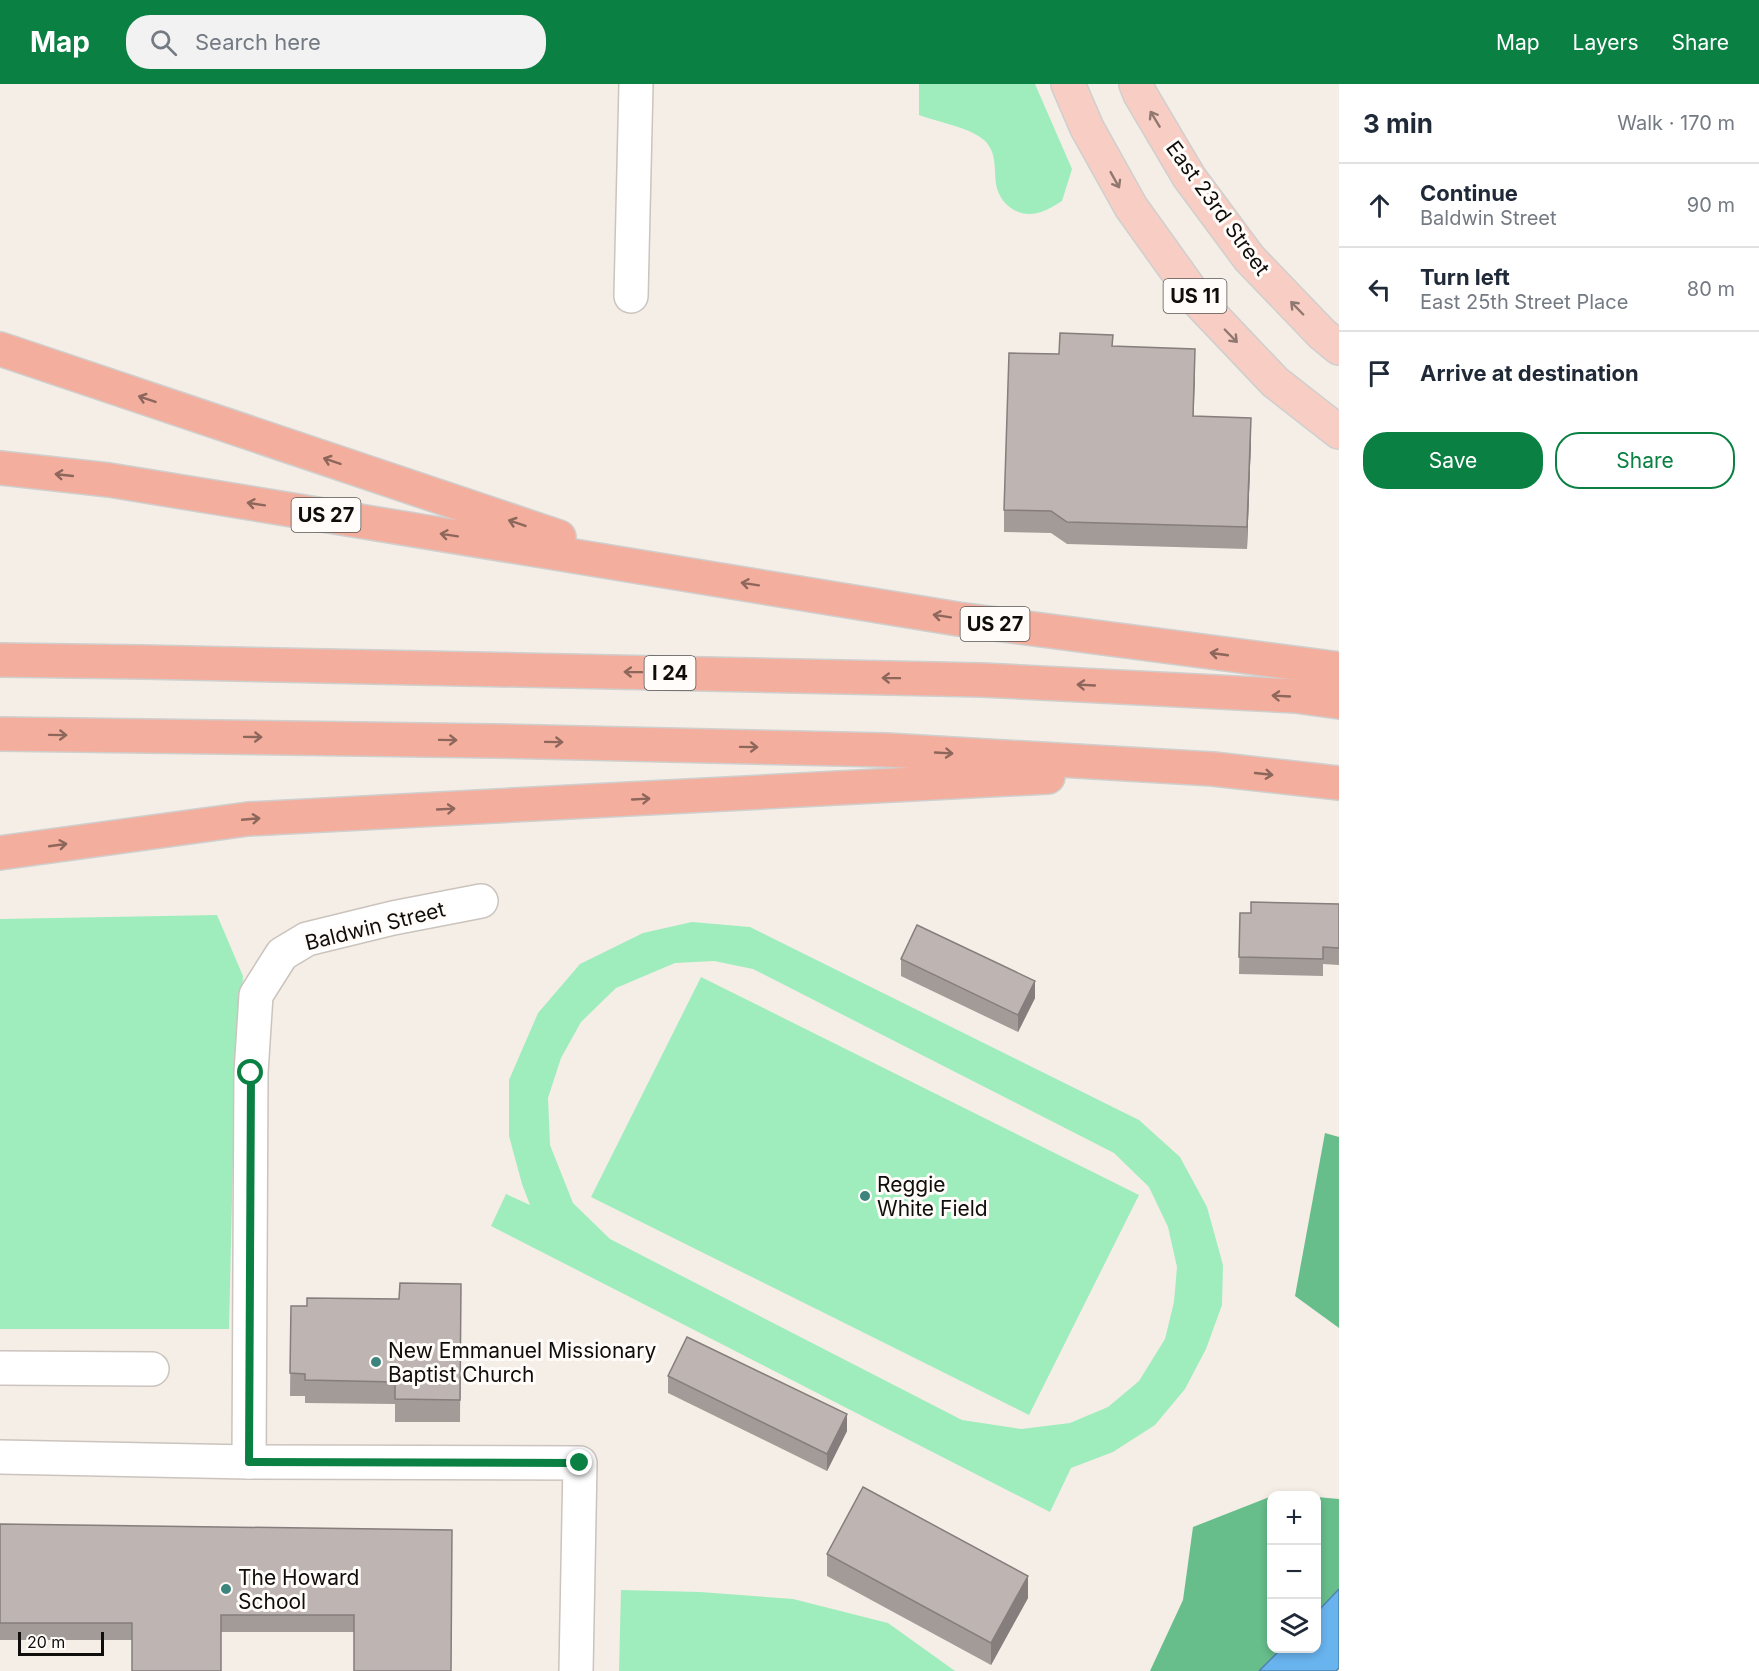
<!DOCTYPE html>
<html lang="en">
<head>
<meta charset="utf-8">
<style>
  body { margin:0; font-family:Inter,sans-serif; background:#f2f2f3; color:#1f2937 }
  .controls { position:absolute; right:18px; bottom:18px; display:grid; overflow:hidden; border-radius:12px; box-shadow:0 3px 9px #0003 }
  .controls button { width:54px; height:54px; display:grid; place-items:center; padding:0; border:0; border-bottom:2px solid #e0e1e3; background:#fff; color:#1f2937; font:30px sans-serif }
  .scale { position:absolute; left:18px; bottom:15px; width:86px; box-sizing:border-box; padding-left:6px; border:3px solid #100e0c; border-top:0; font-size:16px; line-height:21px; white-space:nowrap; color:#100e0c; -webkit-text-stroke:4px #fffcf9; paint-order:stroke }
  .stop { position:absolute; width:18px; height:18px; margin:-14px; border:4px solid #0b8043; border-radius:50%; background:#fff }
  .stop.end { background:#0b8043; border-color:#fff; box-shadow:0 2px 6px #0008 }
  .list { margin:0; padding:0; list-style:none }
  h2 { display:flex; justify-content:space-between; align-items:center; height:78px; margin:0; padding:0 24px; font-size:26px }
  h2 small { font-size:20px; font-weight:400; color:#747a83 }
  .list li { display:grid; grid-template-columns:39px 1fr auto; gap:18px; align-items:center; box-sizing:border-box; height:84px; padding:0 24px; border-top:2px solid #e0e1e3 }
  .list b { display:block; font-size:22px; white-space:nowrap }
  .list p { margin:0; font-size:20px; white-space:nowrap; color:#747a83 }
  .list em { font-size:20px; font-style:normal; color:#747a83 }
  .actions { display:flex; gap:12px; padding:18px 24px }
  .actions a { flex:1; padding:14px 0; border:2px solid #0b8043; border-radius:24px; text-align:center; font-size:21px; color:#0b8043 }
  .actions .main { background:#0b8043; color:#fff }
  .icon { flex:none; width:33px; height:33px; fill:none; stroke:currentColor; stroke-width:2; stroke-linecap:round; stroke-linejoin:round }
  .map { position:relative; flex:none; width:1339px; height:1587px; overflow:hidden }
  header { display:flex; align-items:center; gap:36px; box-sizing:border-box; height:84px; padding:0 30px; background:#0b8043; color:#fff }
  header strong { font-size:28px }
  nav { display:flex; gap:33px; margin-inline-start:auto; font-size:21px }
  .search { width:420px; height:54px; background:#f2f2f3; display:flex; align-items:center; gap:15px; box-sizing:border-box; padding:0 21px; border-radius:24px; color:#747a83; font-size:22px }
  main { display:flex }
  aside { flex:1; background:#fff }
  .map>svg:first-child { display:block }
  .green { fill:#9fedbd; fill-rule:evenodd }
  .forest { fill:#67be8b }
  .water { fill:#69b4ef; stroke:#4e82ab; stroke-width:1.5 }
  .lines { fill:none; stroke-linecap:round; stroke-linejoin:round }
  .minor-casing { stroke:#cbc3bd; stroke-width:36 }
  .major-casing { stroke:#cfcfce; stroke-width:36 }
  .highway-casing { stroke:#cfcfce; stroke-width:36 }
  .minor { stroke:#fff; stroke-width:33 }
  .major { stroke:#f8cec4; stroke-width:33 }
  .highway { stroke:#f4ae9d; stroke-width:33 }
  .wall { fill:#a39b98 }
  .shaded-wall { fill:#857e7c }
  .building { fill:#beb4b1; stroke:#857e7c; stroke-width:1.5 }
  .oneway { stroke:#907871 }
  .oneway2 { stroke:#8d665c }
  .route { stroke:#0b8043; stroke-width:8 }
  .poi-dot { fill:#3d847d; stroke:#fffcf9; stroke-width:2 }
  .labels { text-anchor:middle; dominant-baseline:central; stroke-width:6; stroke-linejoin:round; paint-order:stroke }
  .shield { fill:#fffcf9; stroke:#585553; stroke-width:1.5 }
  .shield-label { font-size:20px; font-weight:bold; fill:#100e0c }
  .street-label { font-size:21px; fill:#100e0c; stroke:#fffcf9 }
  .poi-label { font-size:21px; fill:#100e0c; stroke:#fffcf9; text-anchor:start }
</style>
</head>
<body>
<header>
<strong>Map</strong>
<div class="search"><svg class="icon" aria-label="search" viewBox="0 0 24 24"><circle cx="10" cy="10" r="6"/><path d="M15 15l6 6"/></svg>Search here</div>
<nav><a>Map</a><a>Layers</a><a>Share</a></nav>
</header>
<main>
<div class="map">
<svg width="1339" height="1587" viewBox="0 0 1339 1587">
  <rect width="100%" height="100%" fill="#f5eee7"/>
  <g class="green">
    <path d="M 919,0 L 1035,0 L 1072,85 L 1062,117 C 1055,121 1048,126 1041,128 C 1020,135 1000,122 996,100 C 994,84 997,68 984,56 C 969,43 937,38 919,31 Z"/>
    <path d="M 217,831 L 243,892 L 234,1028 L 229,1245 L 0,1245 L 0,835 Z"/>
    <path d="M 692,838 L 750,843 L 1139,1036 L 1180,1073 L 1207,1123 L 1223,1181 L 1222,1221 L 1206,1265 L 1185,1305 L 1155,1341 L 1113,1368 L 1071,1384 L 1050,1428 L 491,1142 L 506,1110 L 530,1121 L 522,1100 L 509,1052 L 509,996 L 538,929 L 580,880 L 643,849 ZM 714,877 L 753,885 L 1114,1069 L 1149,1103 L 1168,1143 L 1177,1183 L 1174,1218 L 1165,1255 L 1139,1297 L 1108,1323 L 1070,1339 L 1021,1345 L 962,1336 L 610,1155 L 573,1119 L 550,1061 L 548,1014 L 561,974 L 581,938 L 616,904 L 675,879 Z"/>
    <path d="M 701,893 L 1139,1111 L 1029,1331 L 591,1113 Z"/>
    <path d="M 621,1506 L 700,1508 L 793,1515 L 888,1539 L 955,1587 L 619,1587 Z"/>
  </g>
  <g class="forest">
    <path d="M 1325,1049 L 1339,1053 L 1339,1244 L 1295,1212 Z"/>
    <path d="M 1272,1412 L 1272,1564 L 1281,1565 L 1259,1587 L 1150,1587 L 1183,1516 L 1193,1443 Z"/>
    <path d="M 1317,1413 L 1339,1415 L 1339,1505 L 1317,1528 Z"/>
  </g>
  <path class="water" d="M 1339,1505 L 1339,1584 L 1336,1587 L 1259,1587 L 1281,1565 L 1316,1564 L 1317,1528 Z"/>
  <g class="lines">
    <g class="minor-casing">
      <g id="minor">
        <path d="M 631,212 L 636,0"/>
        <path d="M 0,1284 L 152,1285"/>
        <path d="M 0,1373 L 249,1378 L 580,1379 L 576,1587"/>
        <path d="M 249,1378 L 251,989 L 256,911 L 282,870 L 307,855 L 393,834 L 481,817"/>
      </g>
    </g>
    <g class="major-casing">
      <g id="major">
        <path d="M 1068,0 L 1087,44 L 1131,123 L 1199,218 L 1275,298 L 1339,348"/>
        <path d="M 1136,0 L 1140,10 L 1189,93 L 1249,174 L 1322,250 L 1339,264"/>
      </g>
    </g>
    <g class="highway-casing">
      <g id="highway">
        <path d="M 0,265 L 559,453"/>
        <path d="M 0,384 L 109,396 L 958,535 L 1339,585"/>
        <path d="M 0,576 L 143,578 L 982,596 L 1295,612 L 1339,618"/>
        <path d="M 0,650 L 495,657 L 886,666 L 1213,685 L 1339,699"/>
        <path d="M 0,769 L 248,735 L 1048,693"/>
      </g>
    </g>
    <use href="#minor" class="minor"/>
    <use href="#major" class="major"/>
    <use href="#highway" class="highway"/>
  </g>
  <g class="wall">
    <path d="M 1113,262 L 1195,287 L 1193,332 L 1251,356 L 1247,465 L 1067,460 L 1051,449 L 1004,448 L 1004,426 L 1059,270 Z"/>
    <path d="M 1339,820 L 1339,881 L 1323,880 L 1323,892 L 1239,890 L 1240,829 L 1251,829 Z"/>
    <path d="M 901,875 L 1035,914 L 1018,948 L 901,892 Z"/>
    <path d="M 461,1200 L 460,1338 L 395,1338 L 395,1320 L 305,1319 L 305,1312 L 290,1312 L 291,1222 L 307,1222 L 399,1215 Z"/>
    <path d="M 668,1292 L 847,1347 L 827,1387 L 668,1309 Z"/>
    <path d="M 0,1440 L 452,1446 L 354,1548 L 221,1548 L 132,1556 L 0,1556 Z"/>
    <path d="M 827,1470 L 1028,1514 L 991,1581 L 827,1492 Z"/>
  </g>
  <g class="shaded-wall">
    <path d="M 1195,265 L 1195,287 L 1193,354 L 1193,332 Z"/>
    <path d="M 1251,334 L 1251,356 L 1247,465 L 1247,443 Z"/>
    <path d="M 1035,897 L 1035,914 L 1018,948 L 1018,931 Z"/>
    <path d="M 847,1330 L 847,1347 L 827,1387 L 827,1370 Z"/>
    <path d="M 1028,1492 L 1028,1514 L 991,1581 L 991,1559 Z"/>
  </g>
  <g class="building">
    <path d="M 1060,249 L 1113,251 L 1112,262 L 1195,265 L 1193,332 L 1251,334 L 1247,443 L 1067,438 L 1051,427 L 1004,426 L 1009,269 L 1059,270 Z"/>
    <path d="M 1251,818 L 1339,820 L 1339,864 L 1323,863 L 1323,875 L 1239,873 L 1240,829 L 1251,829 Z"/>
    <path d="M 917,841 L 1035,897 L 1018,931 L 901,875 Z"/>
    <path d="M 400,1199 L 461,1200 L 460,1316 L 395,1315 L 395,1298 L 305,1296 L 305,1290 L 290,1289 L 291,1222 L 307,1222 L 307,1214 L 399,1215 Z"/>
    <path d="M 687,1253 L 847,1330 L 827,1370 L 668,1292 Z"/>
    <path d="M 863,1403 L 1028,1492 L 991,1559 L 827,1470 Z"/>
    <path d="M 0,1440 L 452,1446 L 451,1587 L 354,1587 L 354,1531 L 221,1531 L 221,1587 L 132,1587 L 132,1539 L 0,1539 Z"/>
  </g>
  <defs><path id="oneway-shaft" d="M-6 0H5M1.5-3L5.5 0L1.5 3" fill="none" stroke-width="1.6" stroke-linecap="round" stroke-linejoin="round" transform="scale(1.5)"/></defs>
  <g class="oneway">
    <use href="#oneway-shaft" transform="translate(1155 35) rotate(-121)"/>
    <use href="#oneway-shaft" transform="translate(1115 96) rotate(61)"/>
    <use href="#oneway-shaft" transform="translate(1297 224) rotate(-134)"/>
    <use href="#oneway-shaft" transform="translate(1231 252) rotate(46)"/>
  </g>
  <g class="oneway2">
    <use href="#oneway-shaft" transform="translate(147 315) rotate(-161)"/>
    <use href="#oneway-shaft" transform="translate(332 377) rotate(-161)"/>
    <use href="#oneway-shaft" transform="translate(64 391) rotate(-174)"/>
    <use href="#oneway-shaft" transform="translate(256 420) rotate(-171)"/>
    <use href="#oneway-shaft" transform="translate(517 439) rotate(-161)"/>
    <use href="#oneway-shaft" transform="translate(449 451) rotate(-171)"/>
    <use href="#oneway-shaft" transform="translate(750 500) rotate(-171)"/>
    <use href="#oneway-shaft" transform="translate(942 532) rotate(-171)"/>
    <use href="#oneway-shaft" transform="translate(1219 570) rotate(-172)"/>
    <use href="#oneway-shaft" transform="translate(633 588) rotate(-179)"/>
    <use href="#oneway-shaft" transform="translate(891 594) rotate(-179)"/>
    <use href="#oneway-shaft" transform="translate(1086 601) rotate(-177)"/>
    <use href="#oneway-shaft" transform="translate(1281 612) rotate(-177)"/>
    <use href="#oneway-shaft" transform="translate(58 651) rotate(1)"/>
    <use href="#oneway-shaft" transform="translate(253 653) rotate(1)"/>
    <use href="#oneway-shaft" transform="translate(448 656) rotate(1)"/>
    <use href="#oneway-shaft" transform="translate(554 658) rotate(1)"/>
    <use href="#oneway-shaft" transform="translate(749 663) rotate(1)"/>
    <use href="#oneway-shaft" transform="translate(944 669) rotate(3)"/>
    <use href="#oneway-shaft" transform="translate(1264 690) rotate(6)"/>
    <use href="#oneway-shaft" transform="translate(641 715) rotate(-3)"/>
    <use href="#oneway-shaft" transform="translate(446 725) rotate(-3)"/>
    <use href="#oneway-shaft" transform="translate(251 735) rotate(-5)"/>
    <use href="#oneway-shaft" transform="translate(58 761) rotate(-8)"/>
  </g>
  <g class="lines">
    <path class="route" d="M 251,989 L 249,1378 L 580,1379"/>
  </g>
  <g class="poi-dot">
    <circle cx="865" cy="1112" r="6"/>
    <circle cx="376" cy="1278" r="6"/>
    <circle cx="226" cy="1505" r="6"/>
  </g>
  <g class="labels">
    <g class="shield">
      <rect x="1163.5" y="195" width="63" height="34" rx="4.5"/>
      <rect x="291.5" y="414" width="69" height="34" rx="4.5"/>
      <rect x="960.5" y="523" width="69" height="34" rx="4.5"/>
      <rect x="644.5" y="572" width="51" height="34" rx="4.5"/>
    </g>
    <g class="shield-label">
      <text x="1195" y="212">US 11</text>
      <text x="326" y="431">US 27</text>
      <text x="995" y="540">US 27</text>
      <text x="670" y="589">I 24</text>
    </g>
    <g class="street-label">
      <text transform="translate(1218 124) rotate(54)">East 23rd Street</text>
      <text transform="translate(375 842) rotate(-14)">Baldwin Street</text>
    </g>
    <g class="poi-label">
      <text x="877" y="1100">Reggie<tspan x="877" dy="24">White Field</tspan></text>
      <text x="388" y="1266">New Emmanuel Missionary<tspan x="388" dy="24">Baptist Church</tspan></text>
      <text x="238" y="1493">The Howard<tspan x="238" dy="24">School</tspan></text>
    </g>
  </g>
</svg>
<div class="controls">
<button>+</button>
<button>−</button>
<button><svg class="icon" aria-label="layers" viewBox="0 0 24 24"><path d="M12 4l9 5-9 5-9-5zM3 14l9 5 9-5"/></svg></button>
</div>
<div class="scale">20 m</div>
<div class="stop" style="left:251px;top:989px"></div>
<div class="stop end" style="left:580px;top:1379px"></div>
</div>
<aside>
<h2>3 min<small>Walk · 170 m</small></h2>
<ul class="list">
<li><svg class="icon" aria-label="ahead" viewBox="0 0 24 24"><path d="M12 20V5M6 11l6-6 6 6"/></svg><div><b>Continue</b><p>Baldwin Street</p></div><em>90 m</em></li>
<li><svg class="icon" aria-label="left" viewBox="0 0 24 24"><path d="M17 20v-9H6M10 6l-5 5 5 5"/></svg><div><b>Turn left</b><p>East 25th Street Place</p></div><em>80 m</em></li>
<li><svg class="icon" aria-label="arrive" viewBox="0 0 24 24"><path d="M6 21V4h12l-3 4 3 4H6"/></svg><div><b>Arrive at destination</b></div></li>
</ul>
<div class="actions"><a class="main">Save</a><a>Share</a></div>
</aside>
</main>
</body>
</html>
